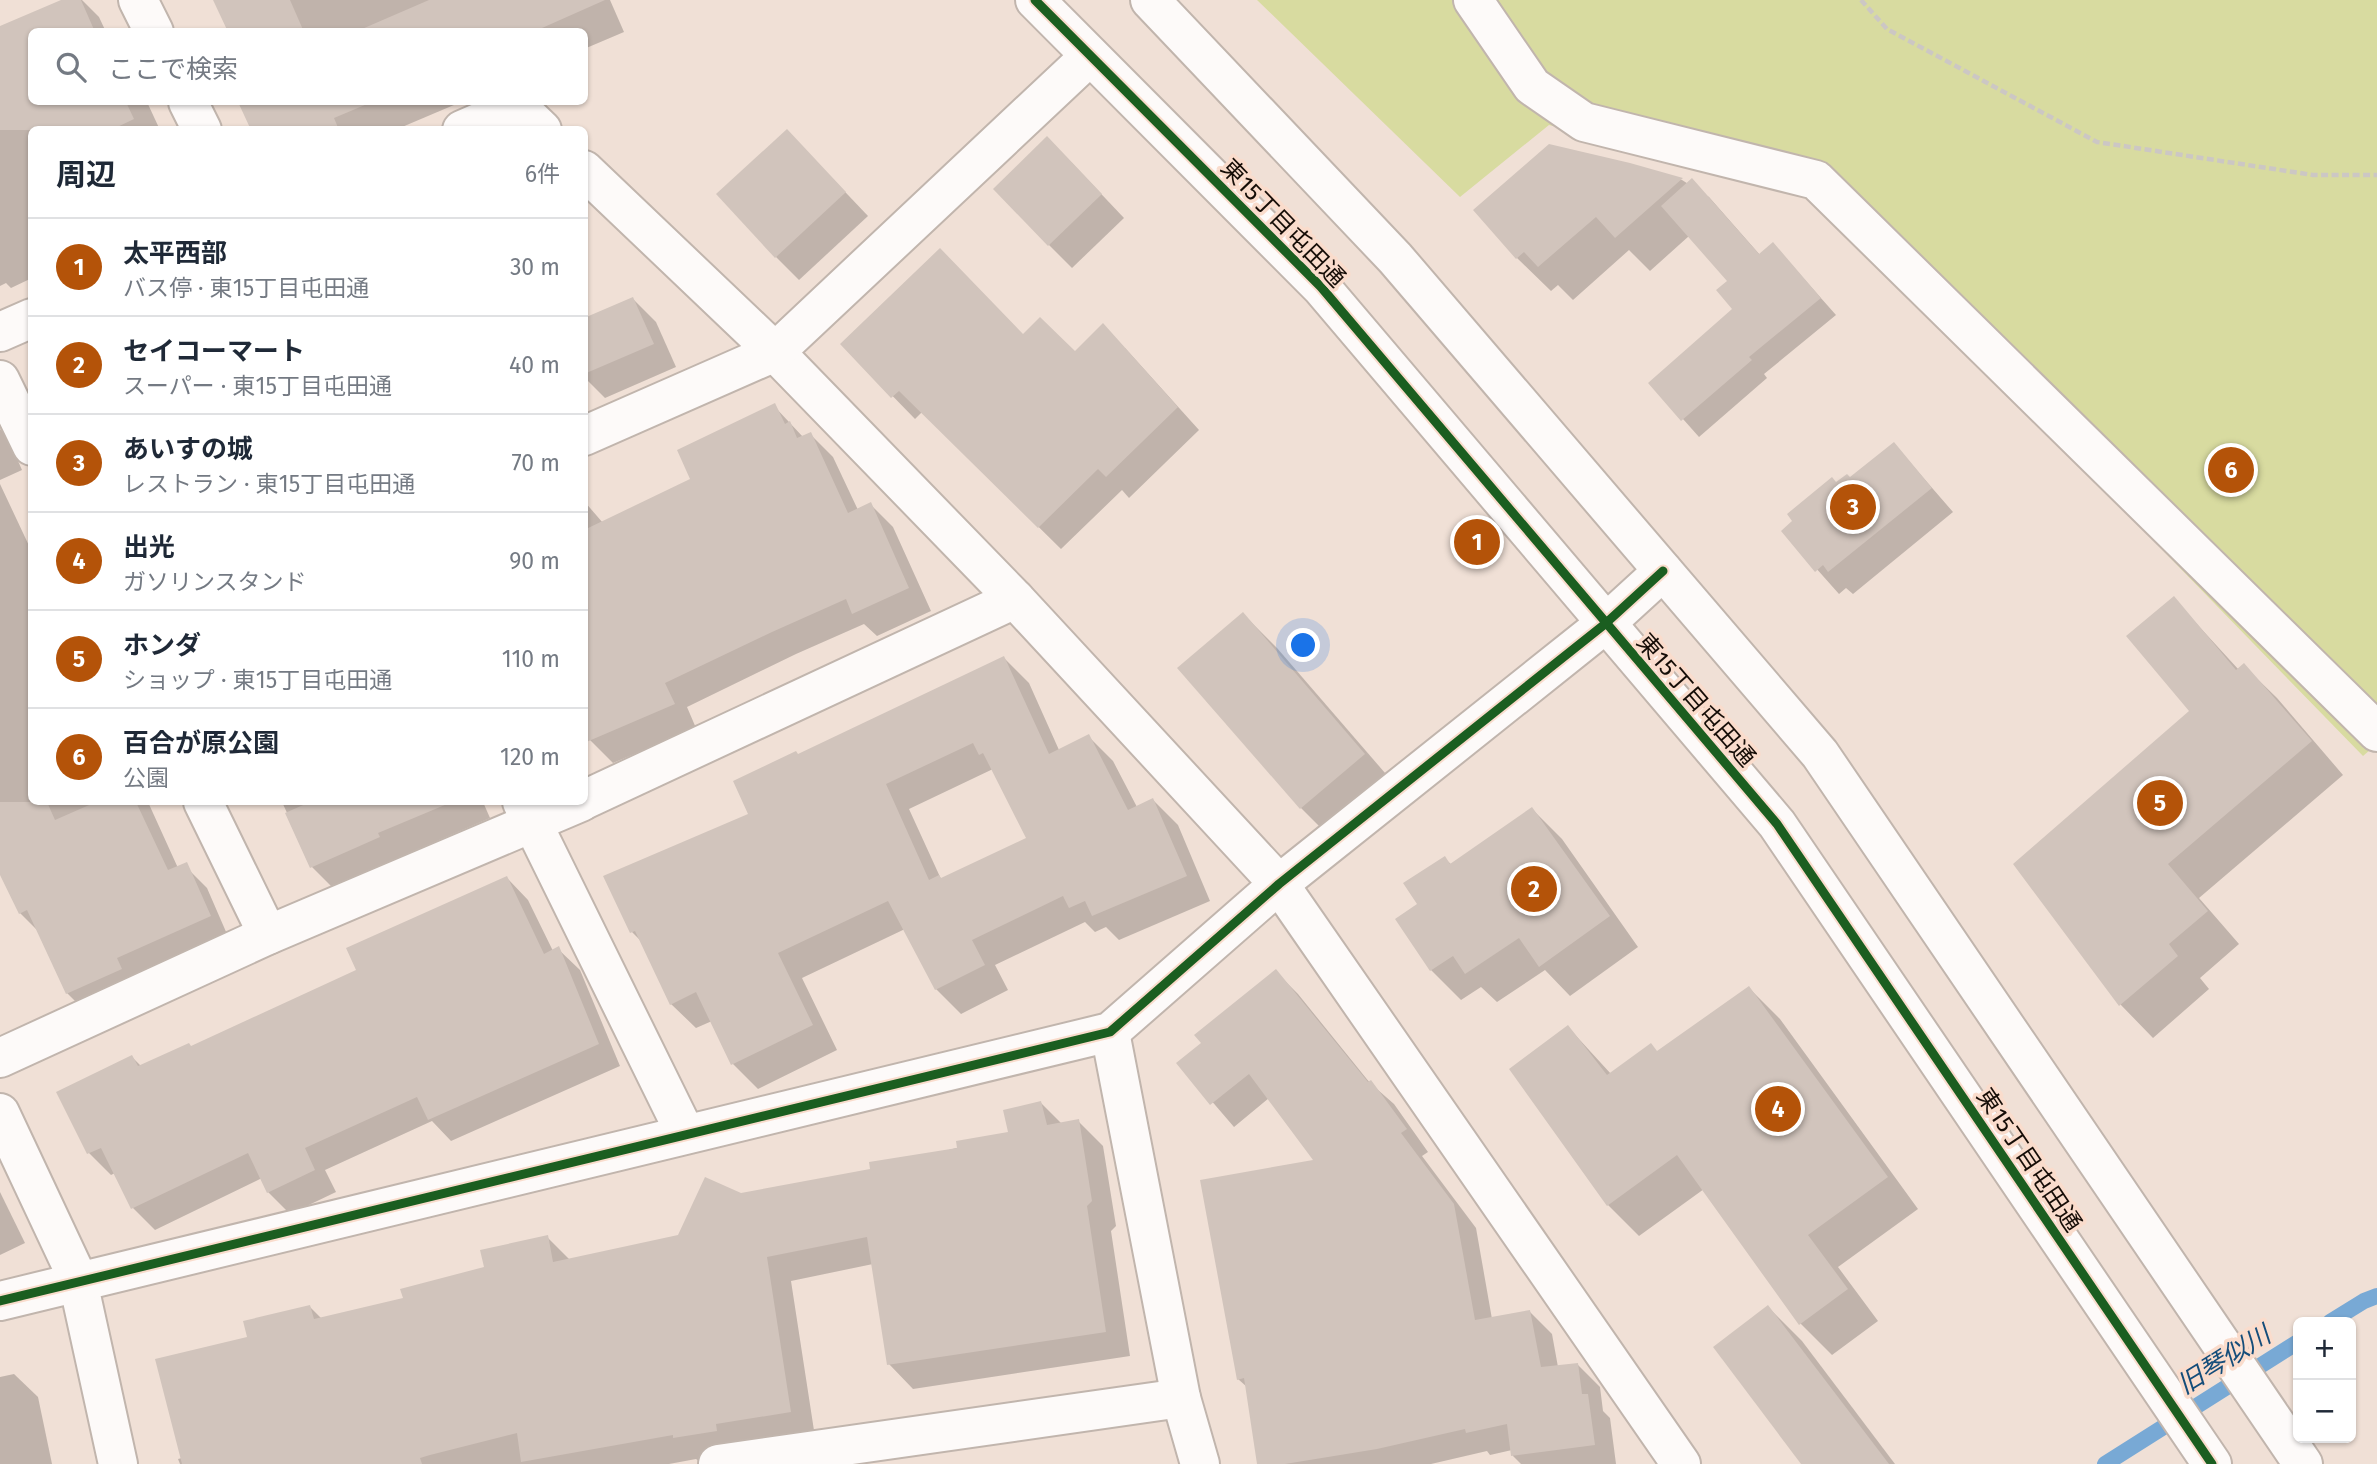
<!DOCTYPE html>
<html lang="ja">
<head>
<meta charset="utf-8">
<style>
  body { margin:0; font-family:"Fira Sans","Noto Sans JP",sans-serif; background:#f6f6f7; color:#1f2937 }
  .controls { position:absolute; right:21px; bottom:21px; display:grid; overflow:hidden; border-radius:10px; box-shadow:0 2px 5px #0004 }
  .controls button { width:63px; height:63px; display:grid; place-items:center; padding:0; border:0; border-bottom:2px solid #e0e1e3; background:#fff; color:#1f2937; font:35px sans-serif }
  .you { position:absolute; left:1304px; top:646px; width:24px; height:24px; margin:-18px; border:5px solid #fff; border-radius:50%; background:#1a73e8; box-shadow:0 0 0 10px #1a73e833 }
  .badge { display:grid; place-items:center; width:46px; height:46px; border-radius:50%; background:#b45309; color:#fff; font-size:23px; font-weight:700 }
  .pin { position:absolute; translate:-50% -50%; border:4px solid #fff; box-shadow:0 2px 7px #0006 }
  .list { margin:0; padding:0; list-style:none }
  h2 { display:flex; justify-content:space-between; align-items:center; height:91px; margin:0; padding:0 28px; font-size:30px }
  h2 small { font-size:23px; font-weight:400; color:#747a83 }
  .list li { display:grid; grid-template-columns:46px 1fr auto; gap:21px; align-items:center; box-sizing:border-box; height:98px; padding:0 28px; border-top:2px solid #e0e1e3 }
  .list b { display:block; font-size:26px; white-space:nowrap }
  .list p { margin:0; font-size:23px; white-space:nowrap; color:#747a83 }
  .list em { font-size:23px; font-style:normal; color:#747a83 }
  .icon { flex:none; width:38px; height:38px; fill:none; stroke:currentColor; stroke-width:2; stroke-linecap:round; stroke-linejoin:round }
  .map { position:relative; flex:none; width:2377px; height:1464px; overflow:hidden }
  .search { position:absolute; background:#fff; box-shadow:0 2px 5px #0004; left:28px; top:28px; width:560px; height:77px; display:flex; align-items:center; gap:18px; box-sizing:border-box; padding:0 24px; border-radius:10px; color:#747a83; font-size:26px }
  .panel { position:absolute; background:#fff; box-shadow:0 2px 5px #0004; left:28px; top:126px; width:560px; height:679px; border-radius:10px }
  .map>svg:first-child { display:block }
  .green { fill:#d8dba0 }
  .shadow { fill:#0003; fill-rule:evenodd }
  .lines { fill:none; stroke-linecap:round; stroke-linejoin:round }
  .stream { stroke:#78a9d5; stroke-width:16 }
  .building { fill:#d1c4bc; fill-rule:evenodd }
  .minor-casing { stroke:#c1b5ad; stroke-width:42 }
  .path { stroke:#ccc7c4; stroke-width:4.5; stroke-dasharray:7 3.5; stroke-linecap:butt }
  .minor { stroke:#fdfaf9; stroke-width:38 }
  .cycleway-casing { stroke:#fadccc; stroke-width:13 }
  .cycleway { stroke:#1b5e20; stroke-width:9 }
  .labels { text-anchor:middle; dominant-baseline:central; stroke-width:7; stroke-linejoin:round; paint-order:stroke }
  .street-label { font-size:24px; fill:#160d07; stroke:#fadccc }
  .water-label { font-size:26px; font-style:italic; fill:#154d7a; stroke:#fadccc }
</style>
</head>
<body>
<div class="map">
<svg width="2377" height="1464" viewBox="0 0 2377 1464">
  <rect width="100%" height="100%" fill="#f0e0d6"/>
  <path class="green" d="M 1257,0 L 2377,0 L 2377,744 L 2363,756 L 1814,192 L 1549,125 L 1460,197 Z"/>
  <g class="shadow">
    <path d="M 66,0 L 82,0 L 99,17 L 106,32 L 32,32 L 32,102 L 147,102 L 160,130 L 32,130 L 32,278 L 11,288 L 6,283 L 0,286 L 0,34 Z"/>
    <path d="M 215,0 L 610,0 L 624,32 L 584,49 L 584,32 L 230,32 Z"/>
    <path d="M 240,102 L 461,102 L 395,130 L 253,130 Z"/>
    <path d="M 1549,146 L 1682,180 L 1709,197 L 1760,255 L 1773,244 L 1836,315 L 1764,374 L 1767,378 L 1699,437 L 1651,383 L 1735,309 L 1729,281 L 1689,236 L 1650,271 L 1629,250 L 1573,300 L 1558,285 L 1551,291 L 1517,258 Z"/>
    <path d="M 810,155 L 868,216 L 799,280 L 776,257 Z"/>
    <path d="M 1070,161 L 1124,218 L 1072,268 L 1049,245 Z"/>
    <path d="M 633,299 L 656,322 L 676,367 L 605,398 L 584,377 L 584,320 Z"/>
    <path d="M 1024,336 L 1075,353 L 1125,348 L 1199,430 L 1129,498 L 1122,490 L 1061,549 L 922,412 L 915,419 L 842,344 Z"/>
    <path d="M 774,406 L 803,437 L 810,434 L 833,457 L 858,510 L 870,504 L 893,527 L 931,611 L 877,636 L 864,624 L 796,654 L 687,707 L 696,728 L 613,763 L 590,740 L 584,728 L 584,501 L 603,523 L 692,480 Z"/>
    <path d="M 0,429 L 7,436 L 22,470 L 0,480 Z"/>
    <path d="M 1894,444 L 1953,512 L 1853,594 L 1846,588 L 1839,594 L 1783,531 L 1837,484 L 1850,480 Z"/>
    <path d="M 0,484 L 32,552 L 32,802 L 148,802 L 178,868 L 184,865 L 207,888 L 230,941 L 90,1016 L 67,993 L 40,933 L 20,913 L 0,871 Z"/>
    <path d="M 2173,598 L 2239,670 L 2244,666 L 2277,698 L 2343,775 L 2199,898 L 2239,944 L 2200,978 L 2209,989 L 2153,1038 L 2121,1005 L 2015,864 L 2191,711 Z"/>
    <path d="M 1243,614 L 1277,648 L 1398,788 L 1335,842 L 1301,808 L 1179,668 Z"/>
    <path d="M 1004,658 L 1029,683 L 1059,750 L 1088,736 L 1113,761 L 1137,807 L 1153,800 L 1178,825 L 1210,901 L 1119,940 L 1106,927 L 1095,932 L 1085,922 L 995,965 L 1008,990 L 961,1014 L 936,989 L 905,929 L 802,978 L 837,1050 L 758,1089 L 733,1064 L 712,1021 L 696,1028 L 671,1004 L 643,943 L 632,932 L 605,876 L 751,814 L 798,756 ZM 993,769 L 1029,839 L 941,879 L 909,809 Z"/>
    <path d="M 282,802 L 483,802 L 490,818 L 400,857 L 402,860 L 335,890 L 312,867 Z"/>
    <path d="M 1532,809 L 1562,839 L 1638,947 L 1570,996 L 1545,970 L 1497,1002 L 1481,987 L 1461,1000 L 1431,970 L 1419,905 L 1444,858 L 1452,865 Z"/>
    <path d="M 507,878 L 528,900 L 553,951 L 558,949 L 580,970 L 620,1066 L 451,1141 L 432,1121 L 325,1170 L 336,1192 L 290,1214 L 268,1192 L 262,1178 L 155,1230 L 133,1208 L 115,1173 L 111,1175 L 89,1153 L 59,1093 L 132,1057 L 141,1066 L 192,1048 L 358,971 Z"/>
    <path d="M 1276,972 L 1298,994 L 1370,1083 L 1394,1104 L 1428,1152 L 1422,1156 L 1476,1228 L 1492,1319 L 1530,1312 L 1552,1334 L 1558,1367 L 1577,1364 L 1600,1387 L 1603,1411 L 1610,1418 L 1616,1464 L 1521,1464 L 1513,1456 L 1512,1450 L 1490,1455 L 1487,1451 L 1431,1464 L 1259,1464 L 1247,1387 L 1238,1379 L 1316,1161 L 1269,1098 L 1234,1127 L 1179,1063 L 1204,1044 Z"/>
    <path d="M 1749,988 L 1780,1019 L 1918,1209 L 1838,1267 L 1878,1321 L 1832,1355 L 1801,1324 L 1704,1189 L 1639,1236 L 1608,1205 L 1568,1027 L 1611,1074 L 1658,1053 Z"/>
    <path d="M 1041,1103 L 1062,1124 L 1078,1121 L 1103,1146 L 1116,1226 L 1111,1231 L 1130,1356 L 913,1389 L 889,1364 L 873,1264 L 791,1281 L 815,1437 L 700,1462 L 696,1459 L 669,1464 L 180,1464 L 178,1459 L 182,1458 L 249,1338 L 310,1307 L 322,1319 L 405,1299 L 486,1268 L 547,1237 L 570,1260 L 680,1237 L 741,1195 L 872,1170 L 1010,1134 Z"/>
    <path d="M 0,1192 L 25,1243 L 0,1255 Z"/>
    <path d="M 1768,1307 L 1802,1341 L 1895,1464 L 1804,1464 Z"/>
    <path d="M 14,1374 L 38,1397 L 52,1464 L 0,1464 L 0,1377 Z"/>
  </g>
  <g class="lines">
    <g class="stream">
      <path d="M 2330,1322 L 2364,1301 L 2377,1296"/>
      <path d="M 2105,1464 L 2298,1342"/>
    </g>
  </g>
  <g class="building">
    <path d="M 61,0 L 81,0 L 95,32 L 32,32 L 32,102 L 126,102 L 134,119 L 111,130 L 0,130 L 0,26 Z"/>
    <path d="M 213,0 L 290,0 L 304,32 L 228,32 Z"/>
    <path d="M 429,0 L 605,0 L 533,32 L 355,32 Z"/>
    <path d="M 238,102 L 372,102 L 334,118 L 339,130 L 251,130 Z"/>
    <path d="M 787,129 L 846,192 L 775,258 L 716,194 Z"/>
    <path d="M 1047,136 L 1102,194 L 1048,246 L 993,189 Z"/>
    <path d="M 1549,144 L 1630,163 L 1683,178 L 1615,238 L 1596,217 L 1538,267 L 1524,252 L 1516,259 L 1473,210 Z"/>
    <path d="M 1692,178 L 1759,254 L 1773,242 L 1821,298 L 1749,357 L 1752,360 L 1681,421 L 1648,383 L 1732,309 L 1716,290 L 1727,281 L 1661,206 Z"/>
    <path d="M 940,248 L 1023,334 L 1040,317 L 1075,351 L 1103,323 L 1178,407 L 1106,477 L 1098,469 L 1038,528 L 899,391 L 891,398 L 840,344 Z"/>
    <path d="M 633,297 L 654,344 L 584,374 L 584,318 Z"/>
    <path d="M 775,403 L 785,424 L 790,421 L 797,438 L 811,432 L 848,513 L 871,502 L 909,588 L 852,614 L 846,599 L 772,632 L 665,683 L 675,704 L 584,743 L 584,530 L 690,479 L 677,450 Z"/>
    <path d="M 1894,442 L 1932,488 L 1828,572 L 1823,565 L 1815,572 L 1781,531 L 1792,521 L 1787,514 L 1832,477 L 1836,482 L 1847,474 L 1850,477 Z"/>
    <path d="M 2174,596 L 2236,670 L 2244,663 L 2312,741 L 2168,864 L 2208,911 L 2169,944 L 2178,956 L 2119,1006 L 2013,864 L 2189,711 L 2126,636 Z"/>
    <path d="M 1243,612 L 1365,754 L 1300,809 L 1177,668 Z"/>
    <path d="M 1004,656 L 1049,754 L 1089,734 L 1128,810 L 1153,798 L 1187,876 L 1092,916 L 1085,901 L 1069,908 L 1063,896 L 972,940 L 985,965 L 935,990 L 888,901 L 778,953 L 813,1025 L 731,1065 L 696,992 L 670,1005 L 635,931 L 630,933 L 603,876 L 748,814 L 733,781 L 796,751 L 798,754 ZM 973,743 L 979,755 L 983,753 L 1026,838 L 941,878 L 939,875 L 929,880 L 886,784 Z"/>
    <path d="M 0,802 L 47,802 L 55,820 L 96,802 L 136,802 L 168,870 L 187,862 L 211,916 L 117,958 L 122,969 L 66,994 L 27,910 L 19,914 L 0,875 Z"/>
    <path d="M 310,802 L 452,802 L 378,833 L 380,837 L 310,868 L 285,813 Z"/>
    <path d="M 1532,807 L 1610,916 L 1539,967 L 1519,938 L 1465,974 L 1453,956 L 1430,971 L 1395,919 L 1417,904 L 1403,883 L 1445,856 L 1450,864 Z"/>
    <path d="M 507,876 L 544,954 L 559,946 L 599,1044 L 428,1120 L 417,1097 L 305,1148 L 315,1170 L 267,1193 L 248,1153 L 131,1209 L 101,1148 L 87,1154 L 56,1092 L 132,1055 L 138,1066 L 189,1043 L 191,1046 L 356,970 L 346,948 Z"/>
    <path d="M 1276,969 L 1368,1082 L 1371,1080 L 1407,1129 L 1401,1133 L 1454,1204 L 1475,1320 L 1530,1310 L 1541,1367 L 1578,1363 L 1582,1394 L 1588,1394 L 1595,1445 L 1511,1456 L 1507,1424 L 1466,1433 L 1465,1429 L 1377,1449 L 1285,1464 L 1257,1464 L 1244,1378 L 1237,1380 L 1200,1180 L 1313,1160 L 1249,1074 L 1210,1105 L 1176,1063 L 1201,1043 L 1194,1035 Z"/>
    <path d="M 1749,986 L 1888,1177 L 1808,1235 L 1848,1289 L 1799,1325 L 1677,1155 L 1607,1206 L 1509,1069 L 1568,1025 L 1607,1075 L 1651,1043 L 1657,1051 Z"/>
    <path d="M 1041,1101 L 1047,1125 L 1079,1119 L 1092,1201 L 1087,1206 L 1106,1332 L 887,1365 L 867,1237 L 767,1257 L 791,1412 L 716,1424 L 717,1431 L 673,1438 L 673,1435 L 521,1462 L 517,1433 L 430,1455 L 420,1458 L 422,1464 L 182,1464 L 155,1359 L 247,1337 L 243,1321 L 310,1305 L 314,1319 L 403,1298 L 400,1289 L 484,1267 L 480,1250 L 548,1235 L 553,1262 L 678,1235 L 705,1177 L 741,1193 L 870,1169 L 869,1162 L 957,1148 L 956,1141 L 1008,1132 L 1003,1110 Z"/>
    <path d="M 1768,1305 L 1889,1464 L 1801,1464 L 1713,1347 Z"/>
  </g>
  <g class="lines">
    <g class="minor-casing">
      <g id="minor">
        <path d="M 138,0 L 154,32"/>
        <path d="M 1035,0 L 1321,287 L 1777,824 L 2212,1464"/>
        <path d="M 1150,0 L 1395,258 L 1820,754 L 2303,1464"/>
        <path d="M 1473,0 L 1532,86 L 1584,122 L 1816,180 L 2377,732"/>
        <path d="M 188,102 L 202,130"/>
        <path d="M 462,130 L 517,106 L 542,130"/>
        <path d="M 584,170 L 775,352 L 1015,599 L 1279,884 L 1681,1464"/>
        <path d="M 0,332 L 32,318"/>
        <path d="M 0,380 L 32,446"/>
        <path d="M 584,436 L 775,352 L 1090,56"/>
        <path d="M 584,800 L 1015,599"/>
        <path d="M 203,802 L 268,935"/>
        <path d="M 522,802 L 685,1133"/>
        <path d="M 1110,1032 L 1181,1398 L 1200,1464"/>
        <path d="M 0,1058 L 268,935 L 581,802"/>
        <path d="M 0,1113 L 77,1277 L 118,1464"/>
        <path d="M 0,1301 L 1110,1032 L 1279,884 L 1605,624 L 1663,571"/>
        <path d="M 718,1464 L 1181,1398"/>
      </g>
    </g>
    <path class="path" d="M 1861,0 L 1887,29 L 2097,142 L 2313,175 L 2377,175"/>
    <use href="#minor" class="minor"/>
    <g class="cycleway-casing">
      <g id="cycleway">
        <path d="M 1035,0 L 1321,287 L 1777,824 L 2212,1464"/>
        <path d="M 0,1301 L 1110,1032 L 1279,884 L 1605,624 L 1663,571"/>
      </g>
    </g>
    <use href="#cycleway" class="cycleway"/>
  </g>
  <g class="labels">
    <g class="street-label">
      <text transform="translate(1283 223) rotate(46)">東15丁目屯田通</text>
      <text transform="translate(1696 700) rotate(49)">東15丁目屯田通</text>
      <text transform="translate(2029 1160) rotate(56)">東15丁目屯田通</text>
    </g>
    <g class="water-label">
      <text transform="translate(2224 1360) rotate(-32)">旧琴似川</text>
    </g>
  </g>
</svg>
<div class="controls">
<button>+</button>
<button>−</button>
</div>
<div class="you"></div>
<div class="pin badge" style="left:1477px;top:542px">1</div>
<div class="pin badge" style="left:1534px;top:889px">2</div>
<div class="pin badge" style="left:1853px;top:507px">3</div>
<div class="pin badge" style="left:1778px;top:1109px">4</div>
<div class="pin badge" style="left:2160px;top:803px">5</div>
<div class="pin badge" style="left:2231px;top:470px">6</div>
<div class="search"><svg class="icon" aria-label="search" viewBox="0 0 24 24"><circle cx="10" cy="10" r="6"/><path d="M15 15l6 6"/></svg>ここで検索</div>
<section class="panel">
<h2>周辺<small>6件</small></h2>
<ul class="list">
<li><span class="badge">1</span><div><b>太平西部</b><p>バス停 · 東15丁目屯田通</p></div><em>30 m</em></li>
<li><span class="badge">2</span><div><b>セイコーマート</b><p>スーパー · 東15丁目屯田通</p></div><em>40 m</em></li>
<li><span class="badge">3</span><div><b>あいすの城</b><p>レストラン · 東15丁目屯田通</p></div><em>70 m</em></li>
<li><span class="badge">4</span><div><b>出光</b><p>ガソリンスタンド</p></div><em>90 m</em></li>
<li><span class="badge">5</span><div><b>ホンダ</b><p>ショップ · 東15丁目屯田通</p></div><em>110 m</em></li>
<li><span class="badge">6</span><div><b>百合が原公園</b><p>公園</p></div><em>120 m</em></li>
</ul>
</section>
</div>
</body>
</html>
